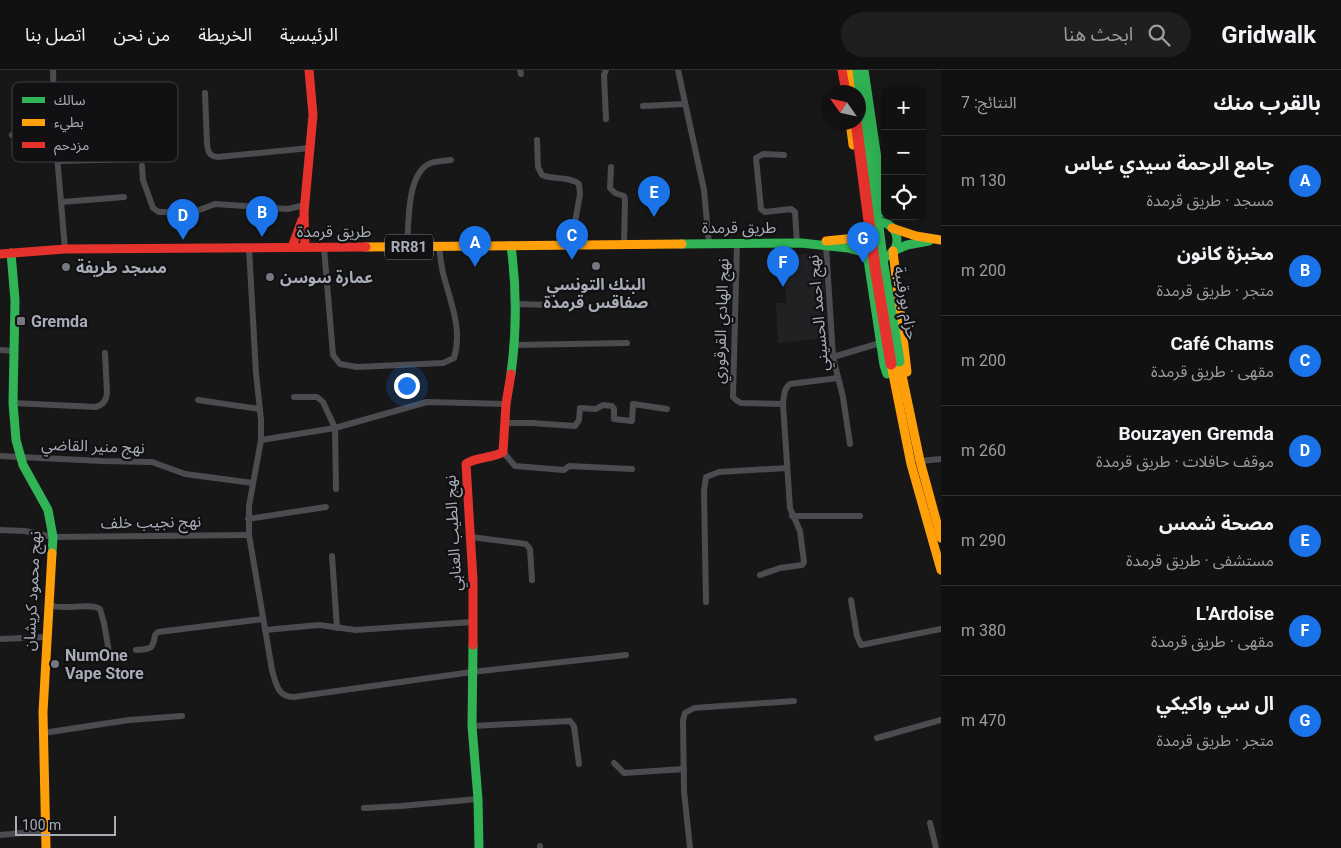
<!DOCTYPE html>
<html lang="ar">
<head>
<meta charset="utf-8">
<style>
  body { margin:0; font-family:Roboto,"Noto Sans Arabic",sans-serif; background:#1e1f1f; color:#f1f3f6; direction:rtl }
  .controls { position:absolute; right:15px; top:15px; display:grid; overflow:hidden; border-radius:10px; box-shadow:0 5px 20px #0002 }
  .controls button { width:45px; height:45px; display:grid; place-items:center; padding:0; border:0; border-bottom:1px solid #303131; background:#111; color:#f1f3f6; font:25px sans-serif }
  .compass { position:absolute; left:821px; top:15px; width:45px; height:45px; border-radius:50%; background:#111; box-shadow:0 5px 20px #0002; rotate:304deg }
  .scale { position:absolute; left:15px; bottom:12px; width:101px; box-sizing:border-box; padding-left:5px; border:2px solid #a8adb8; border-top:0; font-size:14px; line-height:18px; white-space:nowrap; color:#a8adb8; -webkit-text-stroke:4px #111113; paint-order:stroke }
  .you { position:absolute; left:406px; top:315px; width:18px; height:18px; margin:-12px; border:4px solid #fff; border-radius:50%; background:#1a73e8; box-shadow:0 0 0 8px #1a73e833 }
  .badge { display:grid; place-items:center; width:32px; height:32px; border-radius:50%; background:#1a73e8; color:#fff; font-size:16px; font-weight:700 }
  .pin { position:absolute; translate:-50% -41px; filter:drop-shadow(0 1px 2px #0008) }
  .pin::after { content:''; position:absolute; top:26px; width:18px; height:15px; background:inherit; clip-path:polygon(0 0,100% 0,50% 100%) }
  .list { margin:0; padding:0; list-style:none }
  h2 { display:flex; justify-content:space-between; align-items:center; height:65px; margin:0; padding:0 20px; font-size:21px }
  h2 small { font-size:16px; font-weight:400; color:#9c9d9f }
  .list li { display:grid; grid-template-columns:32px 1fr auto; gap:15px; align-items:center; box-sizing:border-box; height:90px; padding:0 20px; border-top:1px solid #303131 }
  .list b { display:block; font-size:19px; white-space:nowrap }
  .list p { margin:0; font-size:16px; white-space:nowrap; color:#9c9d9f }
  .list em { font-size:16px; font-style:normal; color:#9c9d9f }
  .icon { flex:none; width:28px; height:28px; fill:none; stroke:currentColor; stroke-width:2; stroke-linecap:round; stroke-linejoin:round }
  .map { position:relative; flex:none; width:941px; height:778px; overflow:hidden; direction:ltr }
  header { display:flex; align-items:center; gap:30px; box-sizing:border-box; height:70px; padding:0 25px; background:#111; border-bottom:1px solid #303131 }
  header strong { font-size:24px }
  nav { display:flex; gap:28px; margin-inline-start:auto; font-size:18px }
  .search { width:350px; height:45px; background:#1e1f1f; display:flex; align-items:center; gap:12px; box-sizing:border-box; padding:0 18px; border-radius:28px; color:#9c9d9f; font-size:19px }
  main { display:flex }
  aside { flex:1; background:#111 }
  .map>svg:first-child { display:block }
  .built { fill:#212123 }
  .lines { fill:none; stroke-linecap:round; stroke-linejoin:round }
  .street { stroke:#4b4c50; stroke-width:6 }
  .fast { stroke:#30b455; stroke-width:9 }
  .slow { stroke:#ff9f0a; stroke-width:9 }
  .jam { stroke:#e5322d; stroke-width:9 }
  .fast-bridge { stroke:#30b455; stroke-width:11 }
  .jam-bridge { stroke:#e5322d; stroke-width:11 }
  .poi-dot { fill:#757880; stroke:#111113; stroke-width:2 }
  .labels { text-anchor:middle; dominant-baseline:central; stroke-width:4.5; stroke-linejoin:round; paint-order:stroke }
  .shield { fill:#111113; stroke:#7b7e86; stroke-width:1 }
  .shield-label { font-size:15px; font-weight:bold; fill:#a8adb8 }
  .street-label { font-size:16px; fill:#a8adb8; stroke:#111113 }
  .poi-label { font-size:16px; font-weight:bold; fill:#a8adb8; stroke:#111113; text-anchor:start }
  .key { fill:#111113; stroke:#3e4045; stroke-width:1 }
  .key-label { font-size:14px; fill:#a8adb8 }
</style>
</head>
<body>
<header>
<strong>Gridwalk</strong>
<div class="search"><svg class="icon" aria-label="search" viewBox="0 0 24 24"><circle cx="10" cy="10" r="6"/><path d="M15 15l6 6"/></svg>ابحث هنا</div>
<nav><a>الرئيسية</a><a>الخريطة</a><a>من نحن</a><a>اتصل بنا</a></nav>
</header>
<main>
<aside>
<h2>بالقرب منك<small>النتائج: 7</small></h2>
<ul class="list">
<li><span class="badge">A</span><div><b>جامع الرحمة سيدي عباس</b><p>مسجد · طريق قرمدة</p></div><em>130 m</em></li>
<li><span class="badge">B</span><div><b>مخبزة كانون</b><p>متجر · طريق قرمدة</p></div><em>200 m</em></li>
<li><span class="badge">C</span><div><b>Café Chams</b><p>مقهى · طريق قرمدة</p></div><em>200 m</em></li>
<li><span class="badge">D</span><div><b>Bouzayen Gremda</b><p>موقف حافلات · طريق قرمدة</p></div><em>260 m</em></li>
<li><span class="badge">E</span><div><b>مصحة شمس</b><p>مستشفى · طريق قرمدة</p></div><em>290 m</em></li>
<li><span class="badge">F</span><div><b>L'Ardoise</b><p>مقهى · طريق قرمدة</p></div><em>380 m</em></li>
<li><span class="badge">G</span><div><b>ال سي واكيكي</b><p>متجر · طريق قرمدة</p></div><em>470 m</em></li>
</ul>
</aside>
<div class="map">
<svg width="941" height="778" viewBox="0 0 941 778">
  <rect width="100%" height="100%" fill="#171717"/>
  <path class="built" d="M 819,182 L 823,184 L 827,268 L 778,273 L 776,233 L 786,233 L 785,184 L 813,184 Z"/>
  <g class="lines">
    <g class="street">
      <path d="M 53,0 L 55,62 L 65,179"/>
      <path d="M 520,0 L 521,4"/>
      <path d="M 678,0 L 704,120 L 709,174"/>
      <path d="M 205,23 L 207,74 C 208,82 209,86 218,87 L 310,78"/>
      <path d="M 643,36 L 685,34"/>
      <path d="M 606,49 L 604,5 L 606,0"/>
      <path d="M 12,65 L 55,62"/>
      <path d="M 537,70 L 538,97 L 542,105 C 553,110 570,106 579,114 L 580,124 L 571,175"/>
      <path d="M 784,85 L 763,84 L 756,88 L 761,139 L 765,142 L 791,139 L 795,142 L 797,173"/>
      <path d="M 59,91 L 136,89 L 141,84 L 134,22"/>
      <path d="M 142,96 L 143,110 L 153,138 L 159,142 L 194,142 L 215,134 L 288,139 L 305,135"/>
      <path d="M 611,97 L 610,118 L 615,123 L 624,126 L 625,130 L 624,175"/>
      <path d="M 62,132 L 124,127"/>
      <path d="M 737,174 L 733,327 L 736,330 L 741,333 L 783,334 C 784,326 784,318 790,314 L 838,308"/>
      <path d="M 826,176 L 833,287 L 843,327 L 850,374"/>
      <path d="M 407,177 C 409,155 406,102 431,93 C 437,91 444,91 451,90"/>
      <path d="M 249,178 L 256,303 L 261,350 L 261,370 L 249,436 L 249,465 L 272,600 C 276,613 277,627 294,627 L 472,602 L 626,585"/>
      <path d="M 324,178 L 333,285 L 340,294 L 357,297 L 443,293 L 454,288 C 463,259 450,231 443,203 C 441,194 440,185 439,176"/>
      <path d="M 516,234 L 582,236"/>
      <path d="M 515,275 L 627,273"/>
      <path d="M 0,280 L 15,281"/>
      <path d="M 833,287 L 880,273"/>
      <path d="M 294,327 L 317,327 L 323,332 L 335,358 L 336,419"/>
      <path d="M 198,330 L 260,339"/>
      <path d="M 13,333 L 96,337 C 104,334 106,331 107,323 L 105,283"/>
      <path d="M 505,353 L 532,353 L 575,356 L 579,350 L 580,338 L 596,339 L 603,335 L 612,336 L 614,339 L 614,349 L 632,351 L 633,334 L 667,339"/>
      <path d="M 261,370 L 335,358 L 427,332 L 506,334"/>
      <path d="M 503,382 L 515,396 L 564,400 L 569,396 L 632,399"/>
      <path d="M 0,386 L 102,391 L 152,392 L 185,404 L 253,413"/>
      <path d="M 920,391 L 941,389"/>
      <path d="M 792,446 L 860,446"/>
      <path d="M 248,449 L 326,437"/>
      <path d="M 0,460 L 25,461 L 53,467 L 249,465"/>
      <path d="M 471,467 L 526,474 L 530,479 L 532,510"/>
      <path d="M 332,486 L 337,558"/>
      <path d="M 760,505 L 780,498 L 802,495 L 804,492 L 800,461 L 790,438 L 783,334"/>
      <path d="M 851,530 L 857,566 L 861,575 L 941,559"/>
      <path d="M 706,532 L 704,421 L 706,407 L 719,402 L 787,398"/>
      <path d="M 49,535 C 65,541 89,532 100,539 L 104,553 L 110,588"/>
      <path d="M 265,560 L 319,555 L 356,560 L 472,552"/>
      <path d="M 0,569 L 47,567"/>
      <path d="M 136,580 C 150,579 153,580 155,565 L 158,562 L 263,549"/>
      <path d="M 472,656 L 570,651 L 574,656 L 579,694"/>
      <path d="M 43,663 L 129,650 L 182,646"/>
      <path d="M 877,668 L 941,650"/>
      <path d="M 614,693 L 624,703 L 684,699"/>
      <path d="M 364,738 L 401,736 L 478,729"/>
      <path d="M 930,753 L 936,778"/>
      <path d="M 0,765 L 45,761"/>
      <path d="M 540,776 L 540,778"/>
      <path d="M 690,778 L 684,721 L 683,650 L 685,643 L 694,638 L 794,631"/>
    </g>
    <g class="fast">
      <path d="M 864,0 L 885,143"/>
      <circle cx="879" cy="170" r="18"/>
      <path d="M 682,174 L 801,173 L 848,178 L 867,183"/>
      <path d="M 893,181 L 907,175 L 929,171"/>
      <path d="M 11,183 L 15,230 L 13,333 L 16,370 L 23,395 L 48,440 L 53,467 L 52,483"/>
      <path d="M 867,183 L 884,295 L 887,304"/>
      <path d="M 511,304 C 517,259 517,220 511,176"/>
      <path d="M 473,575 L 472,656 L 478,729 L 479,778"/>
    </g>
    <g class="slow">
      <path d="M 849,0 L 852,22"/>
      <path d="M 850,52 L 853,75"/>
      <path d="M 892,158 L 916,166 L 941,170"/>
      <path d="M 826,171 L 856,168 L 864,162"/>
      <path d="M 366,177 L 682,174"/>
      <path d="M 893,181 L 907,302"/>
      <path d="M 899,291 L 920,391 L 941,468"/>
      <path d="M 891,294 L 911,394 L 941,500"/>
      <path d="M 46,778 L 43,642 L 52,483"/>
    </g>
    <g class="jam">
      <path d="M 842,0 L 846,22"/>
      <path d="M 292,177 L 302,150"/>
      <path d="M 305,177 L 304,142 L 313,45 L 309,0"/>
      <path d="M 0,184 L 65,179 L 366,177"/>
      <path d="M 473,575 L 473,510 L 466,394 C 477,386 491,389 503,382 L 506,334 L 511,304"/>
    </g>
    <path class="fast-bridge" d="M 858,0 L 883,196 L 899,291"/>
    <path class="jam-bridge" d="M 856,52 L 875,197 L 891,294"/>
  </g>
  <g class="poi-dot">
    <circle cx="596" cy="196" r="5"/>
    <circle cx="66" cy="197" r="5"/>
    <circle cx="270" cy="207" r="5"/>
    <rect x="16" y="246" width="10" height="10" rx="2.5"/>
    <circle cx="55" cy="594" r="5"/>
  </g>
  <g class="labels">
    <rect class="shield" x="385" y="164.5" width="48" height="25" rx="4"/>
    <g class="shield-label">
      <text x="409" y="177">RR81</text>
    </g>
    <g class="street-label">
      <text x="739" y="157">طريق قرمدة</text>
      <text x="334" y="161">طريق قرمدة</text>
      <text transform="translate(906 233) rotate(80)">حزام بورقيبة</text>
      <text transform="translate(818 243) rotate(-95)">نهج احمد الحسيني</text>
      <text transform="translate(721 251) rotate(-88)">نهج الهادي القرقوري</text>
      <text transform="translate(93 376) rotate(2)">نهج منير القاضي</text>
      <text transform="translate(151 452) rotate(-1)">نهج نجيب خلف</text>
      <text transform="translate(453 463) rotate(-93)">نهج الطيب العنابي</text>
      <text transform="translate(32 521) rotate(-87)">نهج محمود كريشان</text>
    </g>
    <g class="poi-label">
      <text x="76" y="197">مسجد طريفة</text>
      <text x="280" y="207">عمارة سوسن</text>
      <text x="596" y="214" text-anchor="middle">البنك التونسي<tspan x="596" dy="18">صفاقس قرمدة</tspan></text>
      <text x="31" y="251">Gremda</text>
      <text x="65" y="585">NumOne<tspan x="65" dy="18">Vape Store</tspan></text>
    </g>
  </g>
  <rect x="12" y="12" width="166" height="80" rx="8" class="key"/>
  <rect x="22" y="27" width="23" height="6" fill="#30b455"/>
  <rect x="22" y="49" width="23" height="7" fill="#ff9f0a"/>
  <rect x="22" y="72" width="23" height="6" fill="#e5322d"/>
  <g class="key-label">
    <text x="54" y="35">سالك</text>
    <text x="54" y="57">بطيء</text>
    <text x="54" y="80">مزدحم</text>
  </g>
</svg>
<div class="controls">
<button>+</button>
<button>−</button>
<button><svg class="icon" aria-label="locate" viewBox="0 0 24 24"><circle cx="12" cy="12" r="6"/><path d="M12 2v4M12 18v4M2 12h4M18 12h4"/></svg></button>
</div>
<svg class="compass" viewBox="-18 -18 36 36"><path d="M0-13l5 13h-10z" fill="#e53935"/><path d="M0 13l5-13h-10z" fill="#9c9d9f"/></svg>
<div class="scale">100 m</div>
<div class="you"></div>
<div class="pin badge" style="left:475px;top:197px">A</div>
<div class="pin badge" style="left:262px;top:167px">B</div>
<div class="pin badge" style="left:572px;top:190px">C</div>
<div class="pin badge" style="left:183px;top:170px">D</div>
<div class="pin badge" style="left:654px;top:147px">E</div>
<div class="pin badge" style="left:783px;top:217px">F</div>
<div class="pin badge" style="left:863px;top:193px">G</div>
</div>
</main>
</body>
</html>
